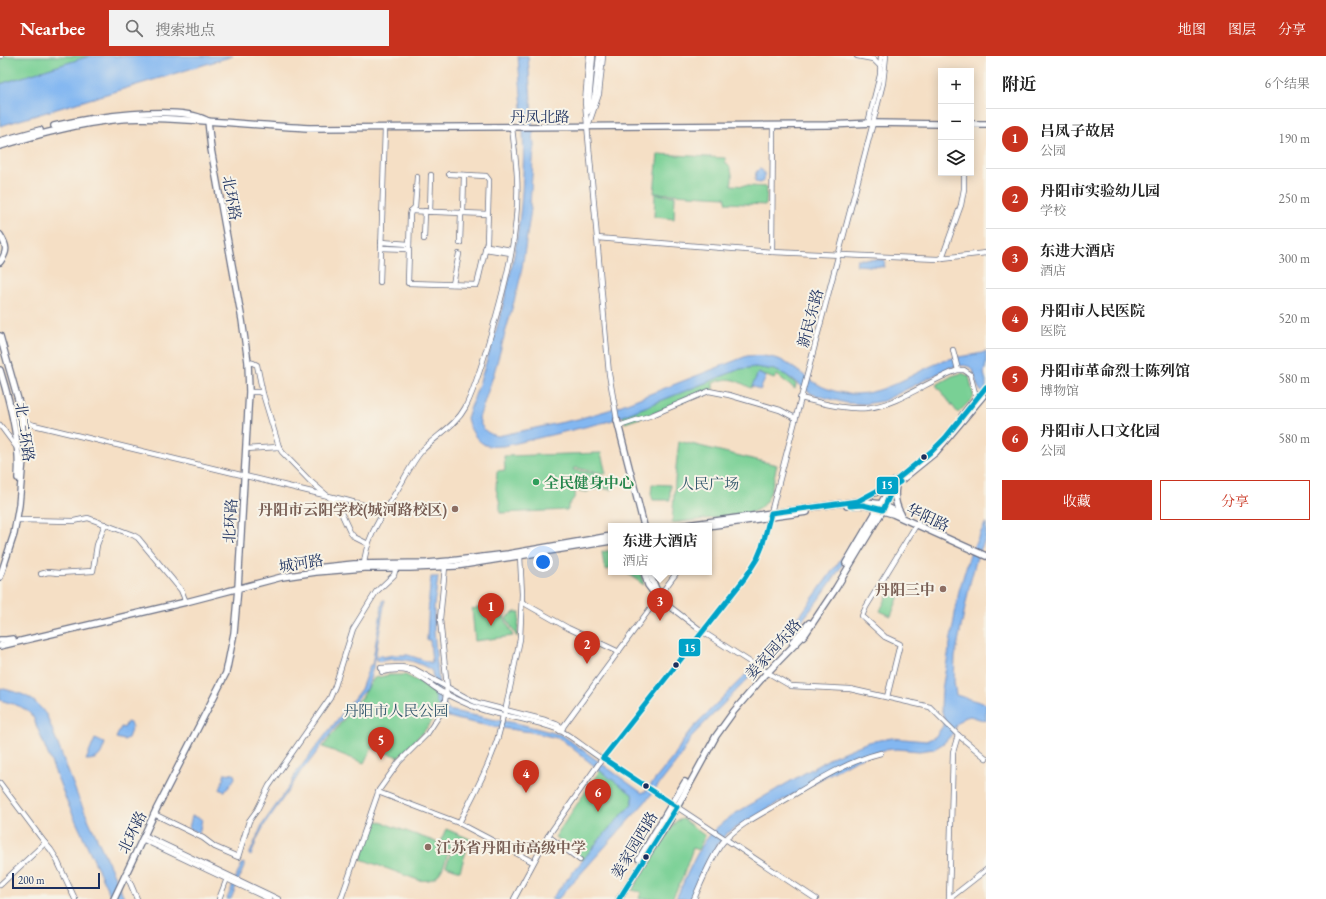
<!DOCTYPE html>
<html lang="zh">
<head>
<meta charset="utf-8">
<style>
  body { margin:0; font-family:"EB Garamond","Noto Serif SC",serif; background:#f2f2f2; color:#222 }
  .controls { position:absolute; right:12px; top:12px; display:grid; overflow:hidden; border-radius:0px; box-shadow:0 2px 10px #0003 }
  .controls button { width:36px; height:36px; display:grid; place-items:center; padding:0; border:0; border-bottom:1px solid #e0e0e0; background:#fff; color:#222; font:20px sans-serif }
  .scale { position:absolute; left:12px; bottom:10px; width:88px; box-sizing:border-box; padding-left:4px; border:2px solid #1b2f5e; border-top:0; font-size:11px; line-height:14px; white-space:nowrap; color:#1b2f5e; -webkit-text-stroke:3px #f7f3e8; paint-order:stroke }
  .you { position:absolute; left:543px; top:506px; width:14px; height:14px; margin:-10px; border:3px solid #fff; border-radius:50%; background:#1a73e8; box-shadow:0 0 0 6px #1a73e833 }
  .badge { display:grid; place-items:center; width:26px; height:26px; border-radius:50%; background:#c8321e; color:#fff; font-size:13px; font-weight:700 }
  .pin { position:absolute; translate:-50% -33px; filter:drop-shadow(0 1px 2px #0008) }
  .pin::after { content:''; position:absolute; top:21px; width:14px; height:12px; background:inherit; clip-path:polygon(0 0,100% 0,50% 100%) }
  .popup { position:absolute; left:608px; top:467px; width:104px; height:52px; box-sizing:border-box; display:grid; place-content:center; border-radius:0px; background:#fff; filter:drop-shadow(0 1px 3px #0005); font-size:13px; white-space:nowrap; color:#767676 }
  .popup b { font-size:15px; color:#222 }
  .popup::after { content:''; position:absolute; left:50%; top:100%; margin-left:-8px; border:8px solid transparent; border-top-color:#fff }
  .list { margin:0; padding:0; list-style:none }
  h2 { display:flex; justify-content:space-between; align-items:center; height:52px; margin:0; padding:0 16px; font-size:17px }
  h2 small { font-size:13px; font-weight:400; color:#767676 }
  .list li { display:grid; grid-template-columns:26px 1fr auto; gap:12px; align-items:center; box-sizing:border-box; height:60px; padding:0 16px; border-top:1px solid #e0e0e0 }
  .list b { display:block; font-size:15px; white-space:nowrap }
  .list p { margin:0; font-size:13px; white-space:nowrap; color:#767676 }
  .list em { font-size:13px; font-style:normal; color:#767676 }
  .actions { display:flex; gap:8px; padding:12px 16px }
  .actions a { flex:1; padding:9px 0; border:1px solid #c8321e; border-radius:0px; text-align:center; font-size:14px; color:#c8321e }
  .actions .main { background:#c8321e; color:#fff }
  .icon { flex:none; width:22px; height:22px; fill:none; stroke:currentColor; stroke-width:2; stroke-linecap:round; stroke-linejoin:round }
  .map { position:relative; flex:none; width:986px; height:843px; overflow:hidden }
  header { display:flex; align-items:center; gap:24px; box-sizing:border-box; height:56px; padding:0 20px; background:#c8321e; color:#fff }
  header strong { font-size:19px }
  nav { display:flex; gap:22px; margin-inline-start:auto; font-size:14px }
  .search { width:280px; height:36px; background:#f2f2f2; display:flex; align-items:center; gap:10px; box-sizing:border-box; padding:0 14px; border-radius:0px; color:#767676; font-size:15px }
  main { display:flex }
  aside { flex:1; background:#fff }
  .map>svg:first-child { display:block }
  .green { fill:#79d095; stroke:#4a807a }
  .water { fill:#83b7f1; stroke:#4f73a8 }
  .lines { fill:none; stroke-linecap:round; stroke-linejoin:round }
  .minor-casing { stroke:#676d82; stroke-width:6 }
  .major-casing { stroke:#676d82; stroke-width:8 }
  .minor { stroke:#fff; stroke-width:4.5 }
  .major { stroke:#fff; stroke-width:5.5 }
  .bus-1-casing { stroke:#f7f3e8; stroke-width:8 }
  .bus-1 { stroke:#01a3c8; stroke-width:5 }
  .bus-dot { fill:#1b2f5e; stroke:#f7f3e8; stroke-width:1.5 }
  .leisure-dot { fill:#2e9e5b; stroke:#f7f3e8; stroke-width:1.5 }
  .education-dot { fill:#8d6e63; stroke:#f7f3e8; stroke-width:1.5 }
  .labels { text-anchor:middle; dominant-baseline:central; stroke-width:4; stroke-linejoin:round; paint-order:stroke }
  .street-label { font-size:15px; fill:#1b2f5e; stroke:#f7f3e8 }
  .leisure-label { font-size:15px; font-weight:bold; fill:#27864d; stroke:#f7f3e8; text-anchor:start }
  .park-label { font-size:15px; fill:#32576c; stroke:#f7f3e8 }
  .education-label { font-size:15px; font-weight:bold; fill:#785e54; stroke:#f7f3e8; text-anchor:end }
  .line-badge { stroke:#f7f3e8; stroke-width:1.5 }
  .badge-label { font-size:11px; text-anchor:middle; font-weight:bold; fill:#fff }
</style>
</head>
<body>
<header>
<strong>Nearbee</strong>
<div class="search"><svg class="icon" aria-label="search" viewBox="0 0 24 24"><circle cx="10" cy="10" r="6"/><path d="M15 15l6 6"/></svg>搜索地点</div>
<nav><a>地图</a><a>图层</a><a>分享</a></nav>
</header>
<main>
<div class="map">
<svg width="986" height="843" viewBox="0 0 986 843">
  <rect width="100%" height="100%" fill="#f7f3e8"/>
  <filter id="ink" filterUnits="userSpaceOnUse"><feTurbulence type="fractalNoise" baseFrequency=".025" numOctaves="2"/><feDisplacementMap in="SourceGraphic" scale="8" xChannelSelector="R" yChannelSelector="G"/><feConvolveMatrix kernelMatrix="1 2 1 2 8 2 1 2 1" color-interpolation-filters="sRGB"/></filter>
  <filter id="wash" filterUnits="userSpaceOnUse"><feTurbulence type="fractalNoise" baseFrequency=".012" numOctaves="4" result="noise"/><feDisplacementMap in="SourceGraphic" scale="16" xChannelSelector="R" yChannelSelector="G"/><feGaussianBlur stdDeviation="0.9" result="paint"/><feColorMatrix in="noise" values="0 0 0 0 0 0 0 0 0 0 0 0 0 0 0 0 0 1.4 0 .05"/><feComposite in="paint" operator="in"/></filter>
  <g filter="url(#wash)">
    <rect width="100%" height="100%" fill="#f5dfc5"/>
    <g class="green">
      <path d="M 7,0 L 91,0 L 0,28 L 0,2 Z"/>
      <path d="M 658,98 L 725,102 L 726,107 C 733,113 733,121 731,129 L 767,131 L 766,149 L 727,147 L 725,141 L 654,137 Z"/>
      <path d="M 655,138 L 675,140 L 674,163 L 654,161 Z"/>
      <path d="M 755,311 L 775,314 L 786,319 L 796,328 L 795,333 L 777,319 L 774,323 L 759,317 L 751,332 C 735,324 731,320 713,327 L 713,333 L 652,358 L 625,367 L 623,360 L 740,313 Z"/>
      <path d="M 962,317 L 969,320 L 974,341 L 958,357 L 936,329 L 952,320 Z"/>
      <path d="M 679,385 L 777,409 C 771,431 772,452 746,458 L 672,467 L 676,411 Z"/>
      <path d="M 601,397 L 606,418 L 577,412 L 574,412 L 573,414 L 595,417 L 594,420 L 612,424 L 611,434 L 602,432 L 588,434 L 588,436 L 576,435 L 574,442 L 568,450 L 568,454 L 500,457 L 500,448 L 496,433 L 497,415 L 505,414 L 504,400 Z"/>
      <path d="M 652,428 L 670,429 L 670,444 L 653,444 L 651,438 Z"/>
      <path d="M 611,494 L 611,512 L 607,514 L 604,510 L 602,496 Z"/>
      <path d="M 625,516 L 640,516 L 644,529 Z"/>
      <path d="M 889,536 L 899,540 L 891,560 L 880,555 Z"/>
      <path d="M 500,548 L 504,561 L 513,580 L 475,585 L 472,553 Z"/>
      <path d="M 515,556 L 520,556 L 517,581 L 506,562 Z"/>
      <path d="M 389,619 L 405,619 L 420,626 L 441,644 L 435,661 L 425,674 L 399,701 L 372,692 L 364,707 L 323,691 L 346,660 L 363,640 L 374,622 Z"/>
      <path d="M 600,714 L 632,738 L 633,741 L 632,748 L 605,777 L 583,804 L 555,781 Z"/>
      <path d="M 683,763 L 705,780 L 698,794 L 693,792 L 682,823 L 672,843 L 639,843 L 641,836 L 632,834 L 676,765 Z"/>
      <path d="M 375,764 L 450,791 C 444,808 442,828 418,824 L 361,803 Z"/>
      <path d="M 446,773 L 470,783 L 460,815 L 446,810 L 453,791 L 440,786 Z"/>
    </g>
    <g class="water">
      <path d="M 90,0 L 233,0 L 0,70 L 0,28 Z"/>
      <path d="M 518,0 L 528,0 L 534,90 L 530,149 L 531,153 L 521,218 L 518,231 L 494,317 L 479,362 C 481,373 487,378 498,380 L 578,363 L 609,354 L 747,300 C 758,299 770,300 781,304 C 793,310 802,319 814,326 C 824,333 839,337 852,338 C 887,339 914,315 946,304 C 957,300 970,300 982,297 L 986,295 L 986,308 L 984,317 L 986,326 L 986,339 C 967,329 986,301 949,312 L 883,345 L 865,348 L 846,347 L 812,338 L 786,319 L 775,314 L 755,311 L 740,313 L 610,365 L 504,390 C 499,390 492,391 488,390 C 477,387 469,372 467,362 C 496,282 520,204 523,118 C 525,79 521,39 518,0 Z"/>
      <path d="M 759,113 C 766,114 764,120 764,125 L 760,127 L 756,126 L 755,124 L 756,116 Z"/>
      <path d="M 857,203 L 885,204 L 884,211 L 856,209 Z"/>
      <path d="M 758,317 L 766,321 L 760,334 L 752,330 Z"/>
      <path d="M 986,466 L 986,482 L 977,501 L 970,527 L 955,601 L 954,626 L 956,639 L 986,648 L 986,665 L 970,660 L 963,662 L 956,669 L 953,677 L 944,687 L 934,693 L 919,695 L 897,693 L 884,694 L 855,704 L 774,749 L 726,778 L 717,789 L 690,843 L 676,843 C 685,824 696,795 710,779 C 717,770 726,764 736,757 L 834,700 L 868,686 L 892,682 L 926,685 L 935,681 L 943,670 L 944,662 L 941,652 L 942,634 L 959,535 L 970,498 Z"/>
      <path d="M 854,481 L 858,483 C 837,520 812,555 783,586 L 783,587 L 692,680 L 679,703 L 646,745 L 558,843 L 551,843 L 605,777 L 632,748 L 633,745 L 632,738 L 603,717 L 561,683 L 531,676 L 494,671 L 460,664 L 446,660 L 436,646 L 432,615 C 417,604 397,600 379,606 L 376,603 L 378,600 L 382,599 L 382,601 L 394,599 L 408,599 L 432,607 L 430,584 L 427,584 L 429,541 L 431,521 L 438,521 L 434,549 L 434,575 L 440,643 L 445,647 L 448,654 L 491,663 L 516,667 L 562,679 L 642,737 L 646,735 L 674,700 L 684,683 L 699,665 L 751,613 L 802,557 L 848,493 Z"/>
      <path d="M 383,544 L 385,544 L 374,608 L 367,633 L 357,643 L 307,709 L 301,715 L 291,731 L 265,768 L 257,783 L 251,800 L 249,799 L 262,769 L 291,728 L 296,717 L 361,633 L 370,609 L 372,609 Z"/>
      <path d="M 0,632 C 23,638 32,639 47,660 L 78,741 L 125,843 L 113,843 L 109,837 L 68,748 L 33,661 C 25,650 13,648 0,644 Z"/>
      <path d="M 127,666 L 130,667 L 132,671 L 128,682 L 124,684 L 116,682 L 121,671 L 124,672 Z"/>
      <path d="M 95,683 L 105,687 C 101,698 100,704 86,704 Z"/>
      <path d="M 225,717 L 234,718 L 235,722 L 228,732 L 225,735 L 220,734 Z"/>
      <path d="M 192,760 L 202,763 L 199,778 L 189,772 Z"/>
      <path d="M 242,807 L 245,808 L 231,843 L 227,843 Z"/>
    </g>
  </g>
  <g filter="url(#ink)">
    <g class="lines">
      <g class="minor-casing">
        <g id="minor">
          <path d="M 0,0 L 1,0"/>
          <path d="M 589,0 L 585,46 L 609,318 L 617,364"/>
          <path d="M 857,0 L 873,3 L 880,10"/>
          <path d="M 591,54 L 595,37 L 599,0"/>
          <path d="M 588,56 L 593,0"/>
          <path d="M 868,67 L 880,19 L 881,0"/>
          <path d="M 588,70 L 599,38 L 603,0"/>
          <path d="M 417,121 L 415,151 L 411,155 L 410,159 L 408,227 L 477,229 L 487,186 L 489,124 L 486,120 L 449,118"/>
          <path d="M 411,155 L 488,158"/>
          <path d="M 430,156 L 431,119"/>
          <path d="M 463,157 L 464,119"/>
          <path d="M 597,182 L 772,196 L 938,203 L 942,202 L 961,149 L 964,133 L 964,117"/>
          <path d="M 424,183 L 425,155"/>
          <path d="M 381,186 L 409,188"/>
          <path d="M 460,187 L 461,157"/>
          <path d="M 488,190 L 511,194"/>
          <path d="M 381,192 L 409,193"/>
          <path d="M 485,193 L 511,197"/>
          <path d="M 772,196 L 773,70"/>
          <path d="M 942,202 L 986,197"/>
          <path d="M 380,226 L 385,72"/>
          <path d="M 453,228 L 459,198"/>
          <path d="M 953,294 L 958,314 L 964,314 L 970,318 L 975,337 L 979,343"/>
          <path d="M 248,306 L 253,307 L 257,309 L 263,338"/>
          <path d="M 249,336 L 259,336 L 263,338 L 279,391 L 282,396 L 310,425 L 337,448 L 350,476 L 354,481 L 368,488"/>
          <path d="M 979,338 L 986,331"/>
          <path d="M 800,342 C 822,347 845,354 867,352 C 900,348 927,325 958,314"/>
          <path d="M 23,359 L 25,366 L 34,369 L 345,444 L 385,455"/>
          <path d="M 0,369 L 17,392"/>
          <path d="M 619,370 L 652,359 L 709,335 L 729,339 L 780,354 L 795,362"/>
          <path d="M 246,393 L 279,391"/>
          <path d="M 17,464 L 74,465 L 88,462 L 133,479 L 138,482 L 181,534 L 186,546"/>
          <path d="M 364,510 C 365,481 385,455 399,431 C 406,420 412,407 420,397 C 433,381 455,371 465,352 C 476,331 484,301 491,278 C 506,227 520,173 517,120 C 516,104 514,88 512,72"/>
          <path d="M 41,518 L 48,516 L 59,517 L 93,515 L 97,489 L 105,468"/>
          <path d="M 657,541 L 703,576 L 753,608 L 791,630 L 850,633 L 930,651 L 958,679 L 986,702"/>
          <path d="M 522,546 L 568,572 L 619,596"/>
          <path d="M 381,612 L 401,611 L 414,613 L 465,641 L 478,647 L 545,664 L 556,668 L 563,672"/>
          <path d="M 382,616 C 412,609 417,620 440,635 C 448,639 456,643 465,647 C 494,661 529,661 559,674 C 572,680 589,695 602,703"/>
          <path d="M 887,641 L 900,588 L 885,581 L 862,560 L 866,551 L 918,466"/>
          <path d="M 505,656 L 520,583 L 522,538 L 520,500"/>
          <path d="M 560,675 L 677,516"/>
          <path d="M 603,702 L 816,843"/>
          <path d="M 0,727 L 45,787 L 51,794 L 56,802 L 75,843"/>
          <path d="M 378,736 L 459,767 L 533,806"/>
          <path d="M 154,758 L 203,782 L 215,791 L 238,801 L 249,765 L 257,754 L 269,730 L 330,642 L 335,630 L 353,573 L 376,536 L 394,519 L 396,511"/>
          <path d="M 459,767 C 477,732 497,697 503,659"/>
          <path d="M 144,779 L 278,843"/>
          <path d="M 548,780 L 580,804"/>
          <path d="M 142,783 L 269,843"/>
          <path d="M 126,817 L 137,843"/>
          <path d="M 0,829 L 45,787"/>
          <path d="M 219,843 L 228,820"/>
          <path d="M 341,843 L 379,734 L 399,706 L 427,678 L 440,658 L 445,645 L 447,631 L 440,563 L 445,511"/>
          <path d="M 514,843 L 548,780 L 602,703 L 745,522 L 757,503 L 762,491 L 873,67 L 883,27 L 886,0"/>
          <path d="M 694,843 C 701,827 712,799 723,786 C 738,769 761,758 780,747 C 812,728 845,706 881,697"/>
          <path d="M 949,843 L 953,696 L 958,679"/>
          <path d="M 949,843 L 986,814"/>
        </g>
      </g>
      <g class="major-casing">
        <g id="major">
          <path d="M 971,68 L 986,68"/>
          <path d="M 54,70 C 87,62 177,48 206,64"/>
          <path d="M 0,85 L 40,74"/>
          <path d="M 0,90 C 40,78 79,67 121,63 C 143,61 166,63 188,64 C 228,66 268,70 309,72 L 828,69 L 873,67 L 941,68"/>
          <path d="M 0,179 C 7,190 8,195 0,206"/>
          <path d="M 0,280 L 21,354 L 24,392 L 19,449 L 14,478 L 0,521"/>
          <path d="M 0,314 C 10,346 21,387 18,422"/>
          <path d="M 962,360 L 979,338"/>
          <path d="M 617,364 L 644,470"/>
          <path d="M 896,430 C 894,441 895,449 901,458"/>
          <path d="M 860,445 L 881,448 L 899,457"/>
          <path d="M 847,450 L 863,449 L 893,458 L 986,500"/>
          <path d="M 679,470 L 858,445 L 877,436 L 898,423"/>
          <path d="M 708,470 L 807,456"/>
          <path d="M 846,507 L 886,439"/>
          <path d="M 316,512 L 354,508 L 427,507 L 450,505 L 508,498 L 611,480"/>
          <path d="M 644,516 L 648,529 L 657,541"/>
          <path d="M 649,516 L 656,533 L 660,538"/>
          <path d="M 0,584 L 6,584 L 13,583"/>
          <path d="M 792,586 L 809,567"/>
          <path d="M 0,590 L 186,546 L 282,521 L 316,516 L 364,512 L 410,512 L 456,510 L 611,485"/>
          <path d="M 639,803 L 685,726"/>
          <path d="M 114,843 L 157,752 L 226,617 L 234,577 L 238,532 L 249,336 L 248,306 L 242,264 L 211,93 L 208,65"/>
          <path d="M 619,843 L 670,764 L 716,680 L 734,655 L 764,620 L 806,577 L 836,532 L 883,454 L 894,430 L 936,396 L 983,340"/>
        </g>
      </g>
      <use href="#minor" class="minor"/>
      <use href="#major" class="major"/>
      <g class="bus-1-casing">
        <g id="bus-1">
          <path d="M 850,450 L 863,449 L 883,454 L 894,430 L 900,426"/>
          <path d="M 603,702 L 745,522 L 757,503 L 762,491 L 771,457 L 858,445 L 895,425 L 933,394 L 945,382 L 986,331"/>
          <path d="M 603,702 L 677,751 L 619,843"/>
        </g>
      </g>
      <use href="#bus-1" class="bus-1"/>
    </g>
  </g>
  <g class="bus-dot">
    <circle cx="924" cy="401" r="3.5"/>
    <circle cx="676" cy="609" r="3.5"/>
    <circle cx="646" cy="730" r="3.5"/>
    <circle cx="646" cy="801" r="3.5"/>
  </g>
  <circle class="leisure-dot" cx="536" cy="426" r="4"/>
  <g class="education-dot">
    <circle cx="455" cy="453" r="4"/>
    <circle cx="943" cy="533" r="4"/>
    <circle cx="428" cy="791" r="4"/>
  </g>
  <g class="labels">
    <g class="street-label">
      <text x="540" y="60">丹凤北路</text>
      <text transform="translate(232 142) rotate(80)">北环路</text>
      <text transform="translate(810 262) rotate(-75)">新民东路</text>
      <text transform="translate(25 376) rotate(82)">北二环路</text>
      <text transform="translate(928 461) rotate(25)">华阳路</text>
      <text transform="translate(230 465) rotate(-87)">北环路</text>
      <text transform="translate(301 507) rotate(-9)">城河路</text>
      <text transform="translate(773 593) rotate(-48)">姜家园东路</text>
      <text transform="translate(132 776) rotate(-64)">北环路</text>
      <text transform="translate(634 789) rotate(-59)">姜家园西路</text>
    </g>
    <g class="leisure-label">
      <text x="544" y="426">全民健身中心</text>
    </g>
    <g class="park-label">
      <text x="709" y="427">人民广场</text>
      <text x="396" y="654">丹阳市人民公园</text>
    </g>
    <g class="education-label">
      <text x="447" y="453">丹阳市云阳学校(城河路校区)</text>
      <text x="935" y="533">丹阳三中</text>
      <text x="436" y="791" text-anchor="start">江苏省丹阳市高级中学</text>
    </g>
  </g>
  <g class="line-badge">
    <rect x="876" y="420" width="23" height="19" rx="4" fill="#01a3c8"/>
    <rect x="678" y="582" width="23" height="19" rx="4" fill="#01a3c8"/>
  </g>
  <g class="badge-label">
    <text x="887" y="433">15</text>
    <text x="690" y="596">15</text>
  </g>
</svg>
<div class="controls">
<button>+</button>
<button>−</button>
<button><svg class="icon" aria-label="layers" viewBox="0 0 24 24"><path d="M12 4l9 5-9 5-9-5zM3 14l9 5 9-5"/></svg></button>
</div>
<div class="scale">200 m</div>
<div class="you"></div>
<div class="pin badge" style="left:491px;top:570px">1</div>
<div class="pin badge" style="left:587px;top:608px">2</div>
<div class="pin badge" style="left:660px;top:565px">3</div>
<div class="popup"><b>东进大酒店</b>酒店</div>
<div class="pin badge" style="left:526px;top:737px">4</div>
<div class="pin badge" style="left:381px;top:704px">5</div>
<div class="pin badge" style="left:598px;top:756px">6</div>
</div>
<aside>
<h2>附近<small>6个结果</small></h2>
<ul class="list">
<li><span class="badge">1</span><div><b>吕凤子故居</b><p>公园</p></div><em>190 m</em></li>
<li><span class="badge">2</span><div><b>丹阳市实验幼儿园</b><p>学校</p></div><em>250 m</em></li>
<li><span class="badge">3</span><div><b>东进大酒店</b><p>酒店</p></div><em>300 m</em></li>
<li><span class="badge">4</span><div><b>丹阳市人民医院</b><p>医院</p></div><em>520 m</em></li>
<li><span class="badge">5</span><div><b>丹阳市革命烈士陈列馆</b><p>博物馆</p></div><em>580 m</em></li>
<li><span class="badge">6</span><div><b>丹阳市人口文化园</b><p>公园</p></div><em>580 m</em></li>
</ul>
<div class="actions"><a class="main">收藏</a><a>分享</a></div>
</aside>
</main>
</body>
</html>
